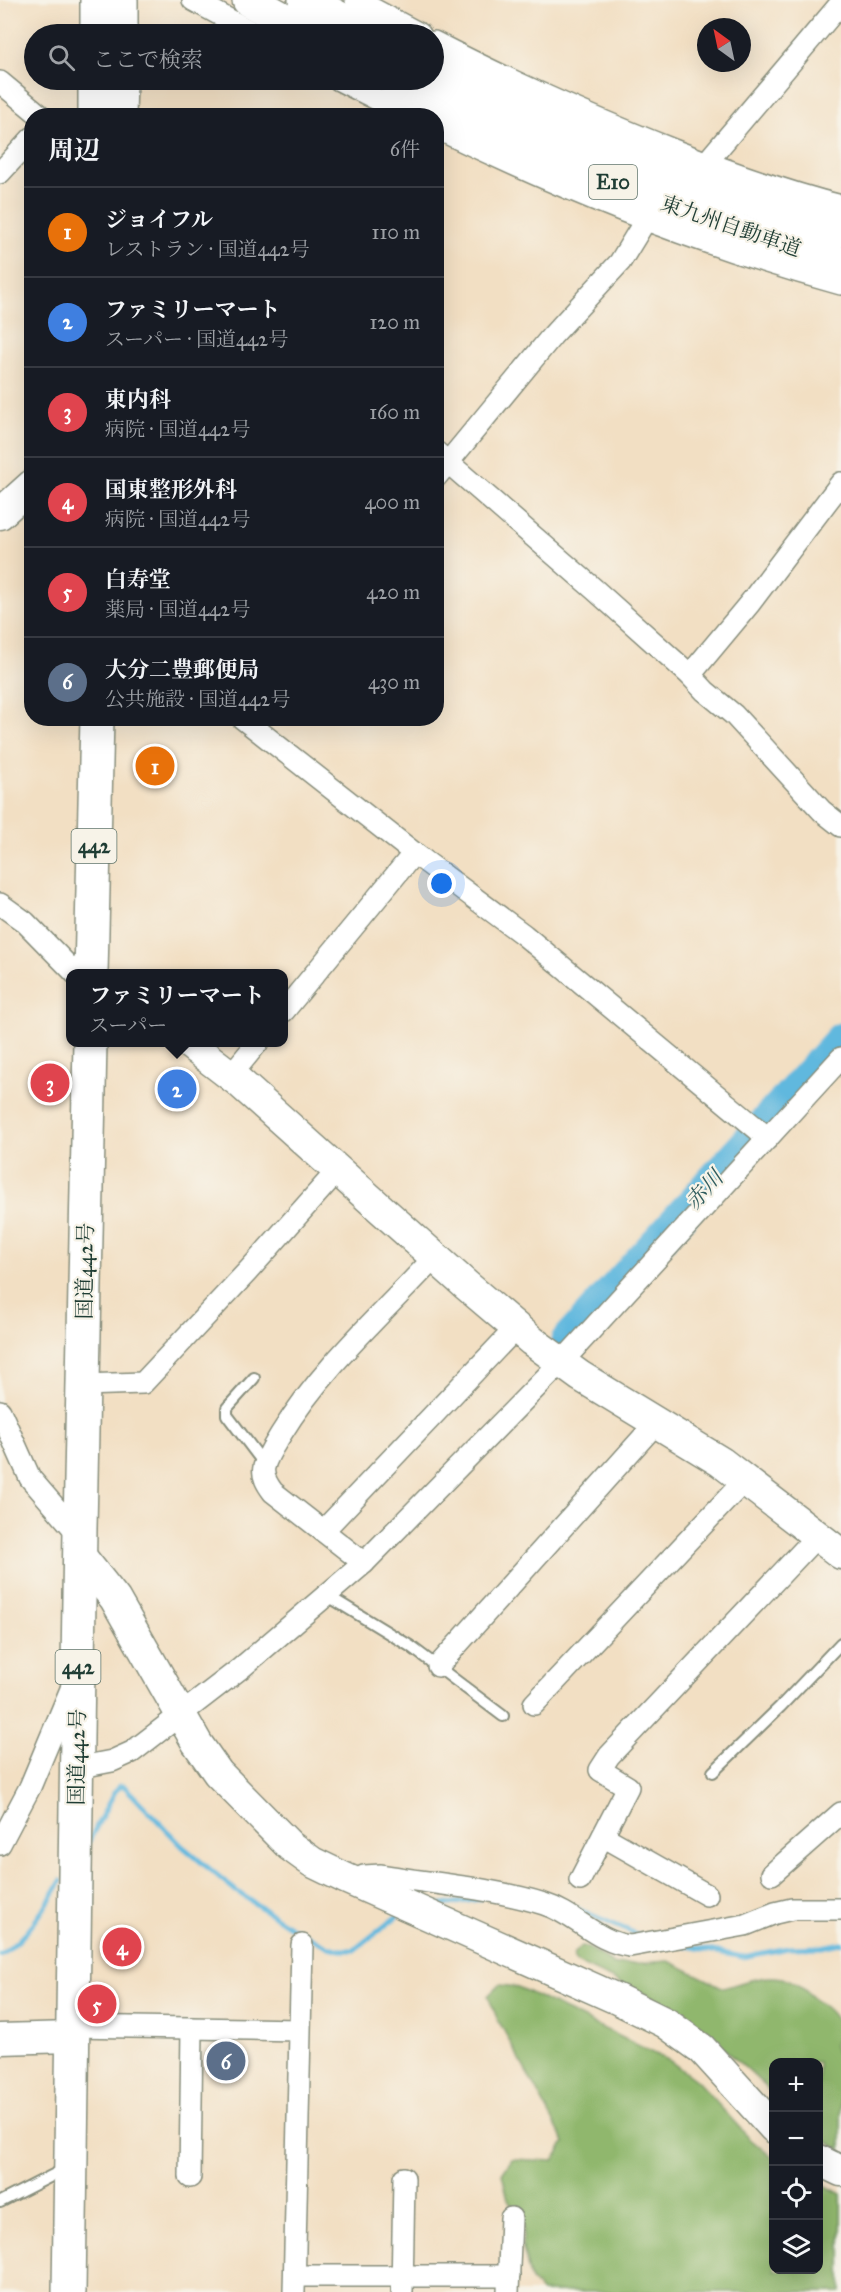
<!DOCTYPE html>
<html lang="ja">
<head>
<meta charset="utf-8">
<style>
  body { margin:0; font-family:"IM FELL Great Primer","Noto Serif JP",serif; background:#242831; color:#f1f3f6 }
  .controls { position:absolute; right:18px; bottom:18px; display:grid; overflow:hidden; border-radius:12px; box-shadow:0 6px 24px #0002 }
  .controls button { width:54px; height:54px; display:grid; place-items:center; padding:0; border:0; border-bottom:2px solid #363941; background:#171b24; color:#f1f3f6; font:30px sans-serif }
  .compass { position:absolute; left:697px; top:18px; width:54px; height:54px; border-radius:50%; background:#171b24; box-shadow:0 6px 24px #0002; rotate:327deg }
  .you { position:absolute; left:442px; top:884px; width:21px; height:21px; margin:-15px; border:4px solid #fff; border-radius:50%; background:#1a73e8; box-shadow:0 0 0 9px #1a73e833 }
  .badge { display:grid; place-items:center; width:39px; height:39px; border-radius:50%; background:#d1495b; color:#fff; font-size:20px; font-weight:700 }
  .pin { position:absolute; translate:-50% -50%; border:3px solid #fff; box-shadow:0 2px 6px #0006 }
  .popup { position:absolute; left:66px; top:969px; width:222px; height:78px; box-sizing:border-box; display:grid; place-content:center; border-radius:12px; background:#171b24; filter:drop-shadow(0 2px 4px #0005); font-size:20px; white-space:nowrap; color:#9ea1a6 }
  .popup b { font-size:22px; color:#f1f3f6 }
  .popup::after { content:''; position:absolute; left:50%; top:100%; margin-left:-12px; border:12px solid transparent; border-top-color:#171b24 }
  .list { margin:0; padding:0; list-style:none }
  h2 { display:flex; justify-content:space-between; align-items:center; height:78px; margin:0; padding:0 24px; font-size:26px }
  h2 small { font-size:20px; font-weight:400; color:#9ea1a6 }
  .list li { display:grid; grid-template-columns:39px 1fr auto; gap:18px; align-items:center; box-sizing:border-box; height:90px; padding:0 24px; border-top:2px solid #363941 }
  .list b { display:block; font-size:22px; white-space:nowrap }
  .list p { margin:0; font-size:20px; white-space:nowrap; color:#9ea1a6 }
  .list em { font-size:20px; font-style:normal; color:#9ea1a6 }
  .icon { flex:none; width:33px; height:33px; fill:none; stroke:currentColor; stroke-width:2; stroke-linecap:round; stroke-linejoin:round }
  .map { position:relative; flex:none; width:841px; height:2292px; overflow:hidden }
  .search { position:absolute; background:#171b24; box-shadow:0 6px 24px #0002; left:24px; top:24px; width:420px; height:66px; display:flex; align-items:center; gap:15px; box-sizing:border-box; padding:0 21px; border-radius:33px; color:#9ea1a6; font-size:22px }
  .panel { position:absolute; background:#171b24; box-shadow:0 6px 24px #0002; left:24px; top:108px; width:420px; height:618px; border-radius:24px }
  .map>svg:first-child { display:block }
  .forest { fill:#90b76d; stroke:#587a50; stroke-width:1.5 }
  .lines { fill:none; stroke-linecap:round; stroke-linejoin:round }
  .stream { stroke:#61b8de; stroke-width:5 }
  .river { stroke:#61b8de; stroke-width:33 }
  .lane-casing { stroke:#888e7c; stroke-width:14 }
  .street-casing { stroke:#888e7c; stroke-width:24 }
  .secondary-casing { stroke:#888e7c; stroke-width:33 }
  .highway-casing { stroke:#888e7c; stroke-width:36 }
  .lane { stroke:#fff; stroke-width:10 }
  .street { stroke:#fff; stroke-width:21 }
  .secondary { stroke:#fff; stroke-width:30 }
  .highway { stroke:#fff; stroke-width:33 }
  .labels { text-anchor:middle; dominant-baseline:central; stroke-width:4.5; stroke-linejoin:round; paint-order:stroke }
  .shield { fill:#f7f3e8; stroke:#60746a; stroke-width:1.5 }
  .shield-label { font-size:20px; font-weight:bold; fill:#1f3d34 }
  .street-label { font-size:21px; fill:#1f3d34; stroke:#f7f3e8 }
  .water-label { font-size:22px; font-style:italic; fill:#305c5e; stroke:#f7f3e8 }
</style>
</head>
<body>
<div class="map">
<svg width="841" height="2292" viewBox="0 0 841 2292">
  <rect width="100%" height="100%" fill="#f7f3e8"/>
  <filter id="ink" filterUnits="userSpaceOnUse"><feTurbulence type="fractalNoise" baseFrequency=".0167" numOctaves="2"/><feDisplacementMap in="SourceGraphic" scale="12" xChannelSelector="R" yChannelSelector="G"/><feConvolveMatrix kernelMatrix="1 2 1 2 8 2 1 2 1" color-interpolation-filters="sRGB"/></filter>
  <filter id="wash" filterUnits="userSpaceOnUse"><feTurbulence type="fractalNoise" baseFrequency=".008" numOctaves="4" result="noise"/><feDisplacementMap in="SourceGraphic" scale="24" xChannelSelector="R" yChannelSelector="G"/><feGaussianBlur stdDeviation="1.35" result="paint"/><feColorMatrix in="noise" values="0 0 0 0 0 0 0 0 0 0 0 0 0 0 0 0 0 1.4 0 .05"/><feComposite in="paint" operator="in"/></filter>
  <g filter="url(#wash)">
    <rect width="100%" height="100%" fill="#f2dfc3"/>
    <g class="forest">
      <path d="M 582,1946 L 588,1948 L 615,1965 L 669,1961 L 724,1988 C 745,1981 771,1971 793,1982 C 801,1986 809,1994 816,2000 C 829,2009 837,2016 841,2032 L 834,2045 L 841,2067 L 841,2150 L 819,2137 L 818,2062 L 774,2062 L 773,2102 L 766,2087 L 694,2021 L 666,2004 L 577,1963 L 573,1958 L 574,1953 Z"/>
      <path d="M 499,1985 L 518,1987 L 670,2061 L 697,2081 L 749,2138 L 773,2158 L 774,2270 L 818,2270 L 819,2182 L 841,2194 L 841,2292 L 542,2292 L 531,2281 L 522,2245 L 524,2227 L 508,2199 L 502,2174 L 512,2159 L 553,2161 L 565,2143 L 497,2018 L 488,1996 Z"/>
    </g>
    <g class="lines">
      <g class="stream">
        <path d="M 89,1841 L 114,1793 L 119,1786 L 124,1786 L 182,1846 L 236,1891 L 289,1926 L 329,1947 L 340,1950 L 354,1950 L 400,1914"/>
        <path d="M 438,1906 L 479,1899"/>
        <path d="M 575,1908 L 641,1936"/>
        <path d="M 682,1945 L 743,1957 L 788,1948 L 822,1947 L 841,1943"/>
        <path d="M 0,1955 C 27,1938 45,1908 61,1881"/>
      </g>
      <path class="river" d="M 567,1341 L 841,1039"/>
    </g>
  </g>
  <g filter="url(#ink)">
    <g class="lines">
      <g class="lane-casing">
        <g id="lane">
          <path d="M 254,1378 L 227,1408 L 227,1415 L 265,1465"/>
          <path d="M 328,1596 L 410,1646 L 503,1716"/>
          <path d="M 713,1772 L 780,1707 L 841,1643"/>
          <path d="M 0,2202 L 67,2168"/>
        </g>
      </g>
      <g class="street-casing">
        <g id="street">
          <path d="M 193,0 L 255,34"/>
          <path d="M 356,0 L 420,34"/>
          <path d="M 434,42 C 513,83 593,118 676,151 C 730,172 785,192 841,206"/>
          <path d="M 339,80 L 410,116"/>
          <path d="M 0,82 L 41,116"/>
          <path d="M 436,128 C 567,192 701,246 841,284"/>
          <path d="M 706,163 L 841,3"/>
          <path d="M 0,173 L 32,138"/>
          <path d="M 436,452 L 594,589 L 690,675 L 705,691 L 734,715 L 822,811 L 841,826"/>
          <path d="M 436,477 L 552,336 L 620,262 L 645,221"/>
          <path d="M 690,675 L 750,603 L 841,483"/>
          <path d="M 242,718 L 414,853 L 524,935 L 768,1138"/>
          <path d="M 0,904 L 25,922 L 76,974"/>
          <path d="M 284,1011 L 414,853"/>
          <path d="M 231,1075 L 258,1042"/>
          <path d="M 83,1385 L 143,1383 L 248,1271 L 338,1170"/>
          <path d="M 0,1411 L 30,1478 L 80,1536"/>
          <path d="M 323,1531 L 516,1328"/>
          <path d="M 364,1563 L 273,1492 C 267,1484 262,1476 264,1467 C 267,1455 275,1444 281,1434 C 322,1367 382,1314 435,1257"/>
          <path d="M 438,1666 L 657,1422"/>
          <path d="M 534,1704 L 746,1479"/>
          <path d="M 76,1768 L 112,1761 L 132,1752 L 241,1668 L 364,1563 L 571,1352 L 841,1058"/>
          <path d="M 603,1836 L 707,1895"/>
          <path d="M 0,1844 L 30,1787 L 71,1689"/>
          <path d="M 772,1874 L 841,1813"/>
          <path d="M 580,1880 L 628,1787 L 600,1770 L 609,1756 L 818,1535"/>
          <path d="M 359,1885 L 364,1876 L 381,1875 C 434,1884 493,1888 544,1904 C 576,1914 596,1942 630,1946 L 745,1925 L 775,1913 L 792,1909 L 841,1909"/>
          <path d="M 72,2026 L 299,2030"/>
          <path d="M 190,2177 L 192,2028"/>
          <path d="M 295,2276 L 509,2276"/>
          <path d="M 294,2292 L 302,1945"/>
          <path d="M 402,2292 L 404,2178"/>
          <path d="M 508,2292 L 511,2218"/>
        </g>
      </g>
      <g class="secondary-casing">
        <g id="secondary">
          <path d="M 0,514 L 32,485"/>
          <path d="M 187,1042 L 239,1082 L 466,1285 L 532,1341 L 580,1376 L 721,1462 L 841,1554"/>
          <path d="M 80,1555 L 115,1599 L 197,1743 L 218,1773 L 290,1846 L 312,1862 L 345,1878 L 617,1999 L 666,2023 L 702,2049 L 774,2128"/>
          <path d="M 0,2039 L 72,2037"/>
          <path d="M 818,2160 L 841,2171"/>
        </g>
      </g>
      <g class="highway-casing">
        <g id="highway">
          <path d="M 249,0 L 310,34"/>
          <path d="M 305,0 L 369,34"/>
          <path d="M 97,34 L 97,0"/>
          <path d="M 121,34 L 121,0"/>
          <path d="M 434,69 C 467,88 502,102 537,118 C 636,161 738,198 841,230"/>
          <path d="M 395,80 C 537,154 686,219 841,263"/>
          <path d="M 95,116 L 95,80"/>
          <path d="M 119,116 L 120,80"/>
          <path d="M 91,974 L 97,718"/>
          <path d="M 69,2292 L 80,1528 L 90,1042"/>
        </g>
      </g>
      <use href="#lane" class="lane"/>
      <use href="#street" class="street"/>
      <use href="#secondary" class="secondary"/>
      <use href="#highway" class="highway"/>
    </g>
  </g>
  <g class="labels">
    <g class="shield">
      <rect x="589" y="165" width="48" height="34" rx="4.5"/>
      <rect x="71.5" y="829" width="45" height="34" rx="4.5"/>
      <rect x="55.5" y="1650" width="45" height="34" rx="4.5"/>
    </g>
    <g class="shield-label">
      <text x="613" y="182">E10</text>
      <text x="94" y="846">442</text>
      <text x="78" y="1667">442</text>
    </g>
    <g class="street-label">
      <text transform="translate(731 226) rotate(19)">東九州自動車道</text>
      <text transform="translate(85 1271) rotate(-89)">国道442号</text>
      <text transform="translate(77 1757) rotate(-89)">国道442号</text>
    </g>
    <g class="water-label">
      <text transform="translate(704 1190) rotate(-48)">赤川</text>
    </g>
  </g>
</svg>
<div class="controls">
<button>+</button>
<button>−</button>
<button><svg class="icon" aria-label="locate" viewBox="0 0 24 24"><circle cx="12" cy="12" r="6"/><path d="M12 2v4M12 18v4M2 12h4M18 12h4"/></svg></button>
<button><svg class="icon" aria-label="layers" viewBox="0 0 24 24"><path d="M12 4l9 5-9 5-9-5zM3 14l9 5 9-5"/></svg></button>
</div>
<svg class="compass" viewBox="-18 -18 36 36"><path d="M0-13l5 13h-10z" fill="#e53935"/><path d="M0 13l5-13h-10z" fill="#9ea1a6"/></svg>
<div class="you"></div>
<div class="pin badge" style="left:155px;top:766px;background:#e8710a">1</div>
<div class="pin badge" style="left:177px;top:1089px;background:#3f7fe0">2</div>
<div class="popup"><b>ファミリーマート</b>スーパー</div>
<div class="pin badge" style="left:50px;top:1083px;background:#e0444e">3</div>
<div class="pin badge" style="left:122px;top:1947px;background:#e0444e">4</div>
<div class="pin badge" style="left:97px;top:2004px;background:#e0444e">5</div>
<div class="pin badge" style="left:226px;top:2061px;background:#5c6f8a">6</div>
<div class="search"><svg class="icon" aria-label="search" viewBox="0 0 24 24"><circle cx="10" cy="10" r="6"/><path d="M15 15l6 6"/></svg>ここで検索</div>
<section class="panel">
<h2>周辺<small>6件</small></h2>
<ul class="list">
<li><span class="badge" style="background:#e8710a">1</span><div><b>ジョイフル</b><p>レストラン · 国道442号</p></div><em>110 m</em></li>
<li><span class="badge" style="background:#3f7fe0">2</span><div><b>ファミリーマート</b><p>スーパー · 国道442号</p></div><em>120 m</em></li>
<li><span class="badge" style="background:#e0444e">3</span><div><b>東内科</b><p>病院 · 国道442号</p></div><em>160 m</em></li>
<li><span class="badge" style="background:#e0444e">4</span><div><b>国東整形外科</b><p>病院 · 国道442号</p></div><em>400 m</em></li>
<li><span class="badge" style="background:#e0444e">5</span><div><b>白寿堂</b><p>薬局 · 国道442号</p></div><em>420 m</em></li>
<li><span class="badge" style="background:#5c6f8a">6</span><div><b>大分二豊郵便局</b><p>公共施設 · 国道442号</p></div><em>430 m</em></li>
</ul>
</section>
</div>
</body>
</html>
